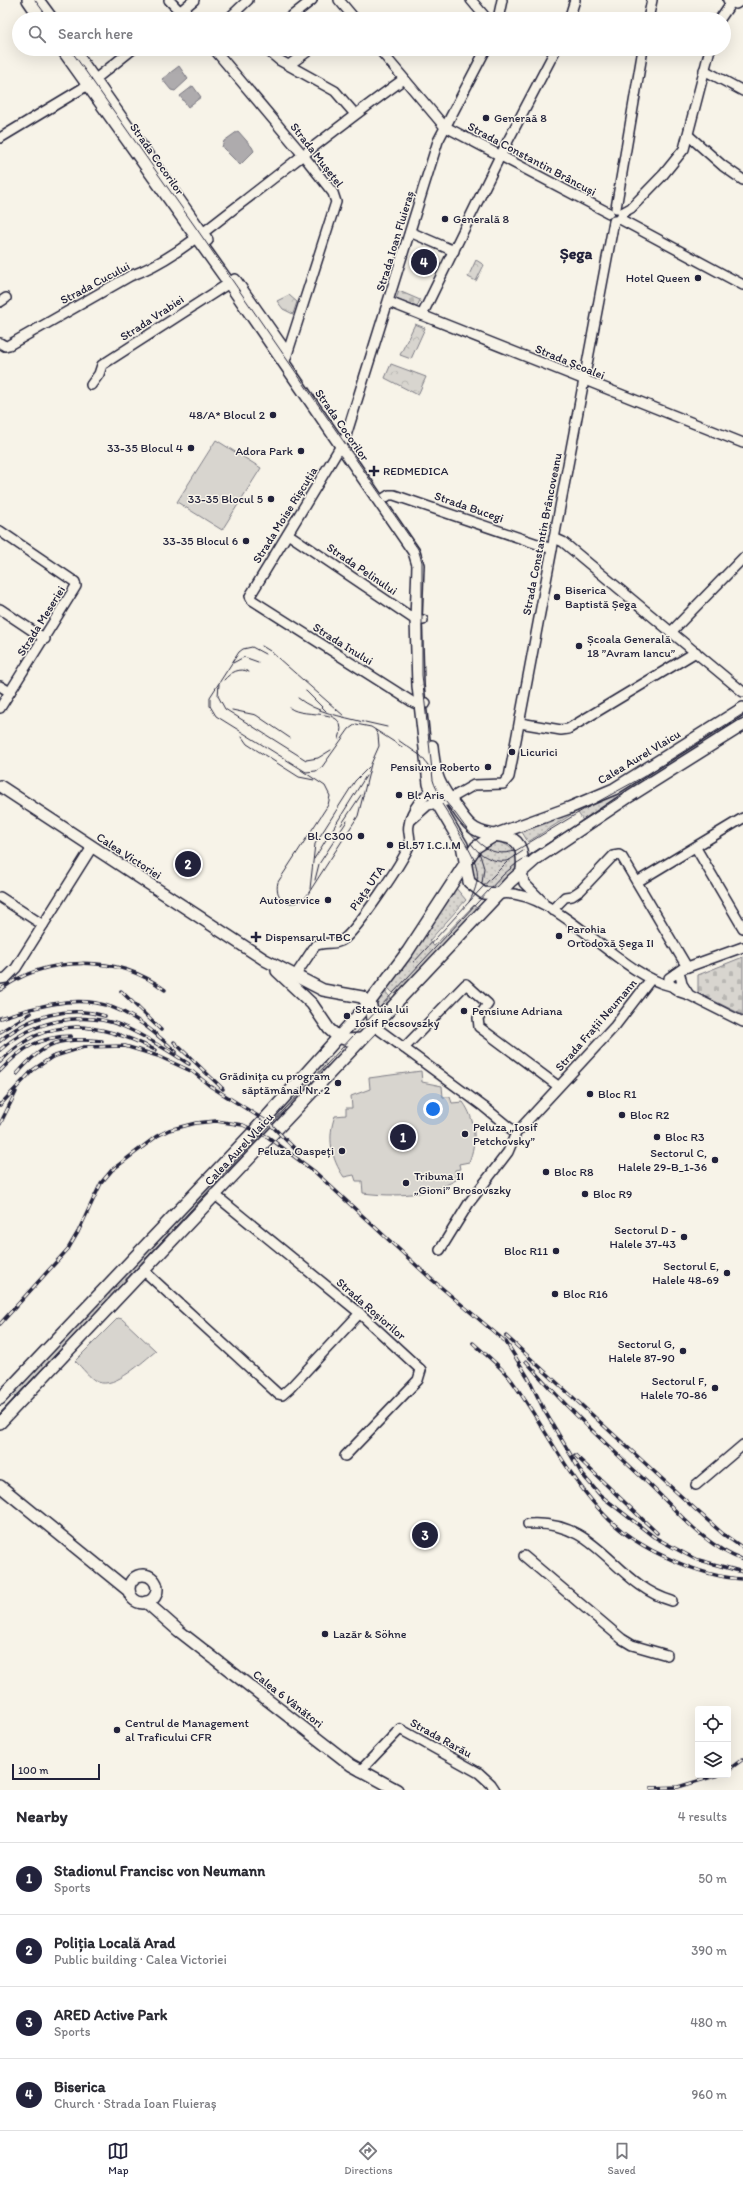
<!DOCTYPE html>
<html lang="en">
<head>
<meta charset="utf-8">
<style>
  body { margin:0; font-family:Itim,sans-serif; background:#f2f2f3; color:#2b2b33 }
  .controls { position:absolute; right:12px; bottom:12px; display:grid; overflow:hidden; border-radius:4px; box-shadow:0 4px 16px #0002 }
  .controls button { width:36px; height:36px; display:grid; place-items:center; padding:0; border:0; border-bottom:1px solid #e1e1e2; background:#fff; color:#2b2b33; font:20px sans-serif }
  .scale { position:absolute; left:12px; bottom:10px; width:88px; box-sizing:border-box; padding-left:4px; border:2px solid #22223b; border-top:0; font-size:11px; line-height:14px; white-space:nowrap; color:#22223b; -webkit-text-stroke:3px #f7f3e8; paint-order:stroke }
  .you { position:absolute; left:433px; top:1109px; width:14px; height:14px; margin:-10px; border:3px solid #fff; border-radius:50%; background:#1a73e8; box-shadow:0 0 0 6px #1a73e833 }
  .badge { display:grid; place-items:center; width:26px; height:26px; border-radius:50%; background:#22223b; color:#fff; font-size:13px; font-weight:700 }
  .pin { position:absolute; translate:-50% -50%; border:2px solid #fff; box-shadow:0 1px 4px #0006 }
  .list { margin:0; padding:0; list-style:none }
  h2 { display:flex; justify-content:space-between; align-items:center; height:52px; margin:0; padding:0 16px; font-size:17px }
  h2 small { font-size:13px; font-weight:400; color:#7c7c81 }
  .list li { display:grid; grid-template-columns:26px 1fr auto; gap:12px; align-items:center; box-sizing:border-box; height:72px; padding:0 16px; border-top:1px solid #e1e1e2 }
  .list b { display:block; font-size:15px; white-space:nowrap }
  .list p { margin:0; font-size:13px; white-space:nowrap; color:#7c7c81 }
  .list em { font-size:13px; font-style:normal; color:#7c7c81 }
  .icon { flex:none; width:22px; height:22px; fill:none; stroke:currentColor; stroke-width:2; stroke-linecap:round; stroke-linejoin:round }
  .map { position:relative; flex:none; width:743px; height:1790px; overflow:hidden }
  .search { position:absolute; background:#fff; box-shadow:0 4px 16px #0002; left:12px; right:12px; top:12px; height:44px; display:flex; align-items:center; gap:10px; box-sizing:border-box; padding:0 14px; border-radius:22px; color:#7c7c81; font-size:15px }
  .sheet { height:340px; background:#fff }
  nav { display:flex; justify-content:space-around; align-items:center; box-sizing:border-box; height:56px; border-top:1px solid #e1e1e2; background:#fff; font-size:11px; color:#7c7c81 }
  nav a { display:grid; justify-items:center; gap:2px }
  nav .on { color:#22223b }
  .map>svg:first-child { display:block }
  .grass { fill:url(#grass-dots); stroke:#7d7c85 }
  .forest { fill:url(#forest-crowns); stroke:#7d7c85 }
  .cemetery { fill:url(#cemetery-stones); stroke:#7d7c85 }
  .park { fill:#d8d5cf; stroke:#7d7c85 }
  .water { fill:#aeabad; stroke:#76747f }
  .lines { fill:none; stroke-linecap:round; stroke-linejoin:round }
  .minor-casing { stroke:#22223b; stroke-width:12 }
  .major-casing { stroke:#22223b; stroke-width:14 }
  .minor { stroke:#f7f3e8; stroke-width:9 }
  .major { stroke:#f7f3e8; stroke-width:11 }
  .tram { stroke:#22223b; stroke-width:1 }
  .rail-casing { stroke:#22223b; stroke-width:3.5 }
  .rail { stroke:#f7f3e8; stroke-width:2; stroke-dasharray:6; stroke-linecap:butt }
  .poi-dot { fill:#22223b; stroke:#f7f3e8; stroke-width:1.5 }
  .labels { text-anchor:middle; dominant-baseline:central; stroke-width:3; stroke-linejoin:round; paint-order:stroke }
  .poi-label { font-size:12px; fill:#22223b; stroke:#f7f3e8; text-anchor:start }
  .street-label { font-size:12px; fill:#22223b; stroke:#f7f3e8 }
  .district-label { font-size:16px; font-weight:bold; fill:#22223b; stroke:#f7f3e8 }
</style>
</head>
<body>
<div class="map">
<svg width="743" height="1790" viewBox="0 0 743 1790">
  <defs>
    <pattern id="grass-dots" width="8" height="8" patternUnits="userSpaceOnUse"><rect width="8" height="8" fill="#d8d5cf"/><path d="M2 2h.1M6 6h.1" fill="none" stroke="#b9b7b3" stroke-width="1.8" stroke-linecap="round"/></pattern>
    <pattern id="forest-crowns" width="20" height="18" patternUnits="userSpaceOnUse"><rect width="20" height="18" fill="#d8d5cf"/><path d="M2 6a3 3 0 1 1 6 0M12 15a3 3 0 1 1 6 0" fill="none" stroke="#b9b7b3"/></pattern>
    <pattern id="cemetery-stones" width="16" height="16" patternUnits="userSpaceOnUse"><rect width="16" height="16" fill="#d8d5cf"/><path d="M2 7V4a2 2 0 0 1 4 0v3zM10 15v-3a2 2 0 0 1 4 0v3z" fill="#b9b7b3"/></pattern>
  </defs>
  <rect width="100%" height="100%" fill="#f7f3e8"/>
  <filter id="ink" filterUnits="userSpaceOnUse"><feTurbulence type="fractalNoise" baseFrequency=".025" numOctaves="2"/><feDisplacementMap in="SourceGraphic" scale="8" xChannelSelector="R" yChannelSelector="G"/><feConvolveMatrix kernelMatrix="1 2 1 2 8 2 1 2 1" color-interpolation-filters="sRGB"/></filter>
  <g filter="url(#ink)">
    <g class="grass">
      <path d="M 743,712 L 743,721 L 585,824 L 577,811 L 528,842 L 522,832 L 599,801 Z"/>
      <path d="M 496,842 C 508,843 519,852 516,866 C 513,874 503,882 497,888 L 488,889 L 473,882 L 470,867 L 480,850 Z"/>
      <path d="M 455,887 L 466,900 L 429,941 L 434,946 L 474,905 L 477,909 L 397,997 L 388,988 Z"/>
      <path d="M 385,991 L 393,1001 L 377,1017 L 374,1004 Z"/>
      <path d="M 322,1061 L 328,1066 L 273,1125 L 268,1122 Z"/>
      <path d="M 257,1134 L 262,1138 L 18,1401 L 12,1395 Z"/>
    </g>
    <g class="forest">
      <path d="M 476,260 L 484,265 L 476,281 L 468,277 Z"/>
      <path d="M 289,295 L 297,302 L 293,314 L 283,309 L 277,301 Z"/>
      <path d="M 415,324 L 425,328 L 411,359 L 400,355 Z"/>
      <path d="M 391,364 L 426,377 L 418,395 L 385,378 Z"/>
    </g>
    <g class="cemetery">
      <path d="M 399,291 L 420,300 L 417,307 L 396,299 Z"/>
      <path d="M 743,957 L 743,1015 L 698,993 L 698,975 Z"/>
    </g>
    <g class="park">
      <path d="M 216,440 L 261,468 L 222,530 L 177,502 Z"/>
      <path d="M 421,1071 L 422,1082 L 442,1086 L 443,1097 L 450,1097 L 452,1103 L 463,1102 C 476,1120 477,1142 469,1162 L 459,1164 L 460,1169 L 455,1170 L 456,1180 C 428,1196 395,1197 363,1193 L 362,1181 L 356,1181 L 354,1175 L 344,1177 C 331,1159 327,1137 335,1116 L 346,1115 L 346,1108 L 352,1108 L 351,1096 L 370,1089 L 369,1078 Z"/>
      <path d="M 118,1318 L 122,1319 L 156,1351 C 143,1361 115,1389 98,1382 C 90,1379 82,1367 75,1361 Z"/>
    </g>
    <g class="water">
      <path d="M 179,66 L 188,79 L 175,91 L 171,90 L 162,79 Z"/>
      <path d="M 193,86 L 201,97 L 188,107 L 180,96 Z"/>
      <path d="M 238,131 L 252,147 L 254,151 L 240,165 L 222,147 L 224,141 Z"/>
    </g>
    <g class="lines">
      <g class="minor-casing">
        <g id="minor">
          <path d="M 169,0 L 187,19"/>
          <path d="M 339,0 L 355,19"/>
          <path d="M 471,0 L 487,19"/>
          <path d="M 728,0 L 736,4 L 742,0"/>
          <path d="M 171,19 L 194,0"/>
          <path d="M 228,19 L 248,0"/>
          <path d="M 288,19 L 312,0"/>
          <path d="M 498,19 L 502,0"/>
          <path d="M 569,19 L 575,0"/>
          <path d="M 648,19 L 652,0"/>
          <path d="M 720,19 L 731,3"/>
          <path d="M 214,49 L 303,155 L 333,193 L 336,202 L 284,364"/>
          <path d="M 266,49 L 279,60 L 335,91 L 355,114"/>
          <path d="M 379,49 L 444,126 L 609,213"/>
          <path d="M 289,65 L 311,49"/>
          <path d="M 704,70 L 743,91"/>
          <path d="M 688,135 L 723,166 L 743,180"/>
          <path d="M 0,138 L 88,85 L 133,49"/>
          <path d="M 616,208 L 643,49"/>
          <path d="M 622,213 L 631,208 L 663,175 L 684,149 L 710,49"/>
          <path d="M 620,219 L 743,285"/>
          <path d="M 410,232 L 454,251"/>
          <path d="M 0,302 L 6,298"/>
          <path d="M 389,302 L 743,443"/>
          <path d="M 422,315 L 500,156 L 556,49"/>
          <path d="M 0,343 L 5,346 L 9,345 L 130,276 C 172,261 208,228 244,201 C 297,160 349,118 404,79"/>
          <path d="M 91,385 L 99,374 L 102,365 L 234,280"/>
          <path d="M 380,501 L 389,495 L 394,495 L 552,549"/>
          <path d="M 0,531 L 75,582 L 76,586 L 0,708"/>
          <path d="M 288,534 L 414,619 L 423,620"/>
          <path d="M 554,538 L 563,542 L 743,692"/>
          <path d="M 0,609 L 45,639"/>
          <path d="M 672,631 L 743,558"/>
          <path d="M 0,686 L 10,692"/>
          <path d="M 426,703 L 414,703 L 252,600 L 250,596 L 345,439 L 438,141 L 486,49"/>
          <path d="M 520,723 L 561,730 L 568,729 L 696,652"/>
          <path d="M 410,821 L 428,805 L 446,801 L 474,785 L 503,784 L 509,777 L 614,221"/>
          <path d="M 696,848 L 743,928"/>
          <path d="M 522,871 L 524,883 L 543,902"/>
          <path d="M 637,882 L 743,818"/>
          <path d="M 499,894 C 554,886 617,974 671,986"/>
          <path d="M 0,897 L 43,925"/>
          <path d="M 552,910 L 565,897 L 572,896 L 581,890 L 613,856 L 619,855 L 622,857 L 687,967"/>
          <path d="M 675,974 L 682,969 L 743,947"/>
          <path d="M 295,976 L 315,946 C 324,941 336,946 344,939 C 358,928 402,863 409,846 C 412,839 407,832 409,825 C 411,810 423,794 437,788"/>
          <path d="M 0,979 L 6,978 L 16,968 L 92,847"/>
          <path d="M 682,984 L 678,987 L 673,987 L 669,983 L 669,978 L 675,974 L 680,975 L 682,984 L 689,995"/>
          <path d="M 674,988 L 680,992 L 689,995 L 743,1022"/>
          <path d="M 374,1026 L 484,1107 L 516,1133"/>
          <path d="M 404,1048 L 466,984 L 488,1004 L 478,1018 L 479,1027 L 558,1086"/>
          <path d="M 214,1194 L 356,1310 L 421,1370 L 418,1380 L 345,1456"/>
          <path d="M 440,1250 L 469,1203 L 508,1152 L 516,1133 L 615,1026 L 651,979"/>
          <path d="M 143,1270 L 278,1394 L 282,1395 L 290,1388 L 360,1313"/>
          <path d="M 696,1485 L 743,1445"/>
          <path d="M 528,1524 C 599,1519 613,1584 672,1601"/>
          <path d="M 524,1556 L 622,1639 L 632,1645 L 667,1655"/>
          <path d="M 360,1771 L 400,1729 L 479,1773 L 491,1784 L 495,1790"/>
        </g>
      </g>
      <g class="major-casing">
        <g id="major">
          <path d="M 28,0 L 41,19"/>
          <path d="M 38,0 L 52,19"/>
          <path d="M 62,49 L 229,283 L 414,552 L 418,565 L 416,619 L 418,686 L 429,784 L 437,803 L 462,845 L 469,882 L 483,893 L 499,894"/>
          <path d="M 73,49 L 207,240"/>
          <path d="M 235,280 L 285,351"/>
          <path d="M 432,746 C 435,778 439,785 458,810 C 463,817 467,824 475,829 C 498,843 526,824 522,871"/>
          <path d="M 0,786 L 265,960 L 323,990 L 362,997 L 371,1006 L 374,1026"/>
          <path d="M 277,971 L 312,1004 L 329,1029 L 338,1037 L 348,1040 L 361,1039"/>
          <path d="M 0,1399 L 255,1130 L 369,1003 L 408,951 L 476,847 L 497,834 L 569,808 L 614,789 L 743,708"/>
          <path d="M 0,1423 L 511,881 L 536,859 L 630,796 L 743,725"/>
          <path d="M 0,1486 L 129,1591"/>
          <circle cx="143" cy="1589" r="14"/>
          <path d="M 146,1602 L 179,1631 L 351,1765 L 397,1790"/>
        </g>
      </g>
      <use href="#minor" class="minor"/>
      <use href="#major" class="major"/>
      <g class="tram">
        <path d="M 35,0 L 49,19"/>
        <path d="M 70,49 L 194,225 L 418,549 L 422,562 L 422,675 L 433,780 C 436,792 447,803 455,813 C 471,834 486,862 517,850 L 583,810 L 643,777 L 743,714"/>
        <path d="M 262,646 L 270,651 L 344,716"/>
        <path d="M 265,654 L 252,647 L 243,649 L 239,652 L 210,697 L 210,706 L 216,716 L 306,772 L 316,771 L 322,767 L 349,729 L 356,724 L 371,727 L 402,747"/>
        <path d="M 233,663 L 244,657 L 258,662"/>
        <path d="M 224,680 C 231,672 240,667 249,672"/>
        <path d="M 219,684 L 218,696 L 225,709 L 306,760 L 318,758 L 331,750"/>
        <path d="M 306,691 L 326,711"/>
        <path d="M 298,698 C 317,713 341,716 363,722"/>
        <path d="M 290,708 C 305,720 351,704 339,739"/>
        <path d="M 232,710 L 256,715 L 290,738"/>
        <path d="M 365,722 L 387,727"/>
        <path d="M 242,737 L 247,744 L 299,777 L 314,780"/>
        <path d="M 398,740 L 421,756 L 431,769"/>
        <path d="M 301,770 L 325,786 L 330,796 L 328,805 L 278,882 C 273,900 292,910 306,897 L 358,816 L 371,764 L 379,746 L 378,735 L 375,730"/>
        <path d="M 442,804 C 449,815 455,825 461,836 C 476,861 485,874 469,902"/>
        <path d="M 341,825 L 361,795"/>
        <path d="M 471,843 C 478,855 496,865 510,860"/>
        <path d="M 479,852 L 484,868 L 482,883"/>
        <path d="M 314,859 L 366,776"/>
        <path d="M 315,880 L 319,864 L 347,821"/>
        <path d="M 310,889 L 315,844 L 355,781 L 369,767"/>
        <path d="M 414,962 L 491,878 L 508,861 L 523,851"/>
        <path d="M 0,1415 L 503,875 L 517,863 L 623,795"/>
      </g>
      <g class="rail-casing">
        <g id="rail">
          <path d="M 0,990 C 46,955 118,954 165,990"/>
          <path d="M 121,991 L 161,1030"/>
          <path d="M 0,1018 C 81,992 113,992 176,1052"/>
          <path d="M 0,1032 L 31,1013"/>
          <path d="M 0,1041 C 28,1016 69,1005 105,1016"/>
          <path d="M 174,1042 L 223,1089"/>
          <path d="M 0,1050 C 31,1022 80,1010 120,1025 C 144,1035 167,1050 189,1064"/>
          <path d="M 0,1062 C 47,1013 99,1022 155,1050"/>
          <path d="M 0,1071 C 22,1048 38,1037 71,1036"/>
          <path d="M 17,1074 C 45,1041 60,1037 102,1041"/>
          <path d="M 0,1105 L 33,1070 L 52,1057 L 84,1047 L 125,1046 L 158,1056 L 193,1072 L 210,1086 L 269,1123 L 298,1152"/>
          <path d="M 0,1124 L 16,1092"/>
          <path d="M 0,1324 L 68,1249 L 78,1232 L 101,1183 L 112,1170 L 157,1136 L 169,1130 L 196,1123 L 216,1121 L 243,1125 L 268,1137 L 315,1172 L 430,1278 L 506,1342 L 529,1379 L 544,1410 L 582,1474 L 600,1495 L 654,1537 L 695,1559 L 743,1572"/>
          <path d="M 506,1336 L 695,1509 L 723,1534 L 743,1548"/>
          <path d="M 473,1343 C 486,1355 502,1367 512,1381 C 542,1423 565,1471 599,1509 C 618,1531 644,1548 670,1559 C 692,1569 719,1578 743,1579"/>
          <path d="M 526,1361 C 564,1406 607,1445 651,1486 C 678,1512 706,1547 743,1560"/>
          <path d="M 575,1455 L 657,1533"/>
          <path d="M 728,1770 L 743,1759"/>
          <path d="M 651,1788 L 678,1787 L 718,1775"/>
        </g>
      </g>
      <use href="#rail" class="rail"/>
    </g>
  </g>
  <g class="poi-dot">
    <circle cx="486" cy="118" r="4"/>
    <circle cx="445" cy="219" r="4"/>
    <circle cx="698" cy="278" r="4"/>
    <circle cx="273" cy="415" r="4"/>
    <circle cx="191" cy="448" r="4"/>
    <circle cx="301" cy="451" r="4"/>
    <path d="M372 465h4v4h4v4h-4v4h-4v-4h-4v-4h4z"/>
    <circle cx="271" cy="499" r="4"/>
    <circle cx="246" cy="541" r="4"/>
    <circle cx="557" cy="597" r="4"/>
    <circle cx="579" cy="646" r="4"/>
    <circle cx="512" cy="752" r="4"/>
    <circle cx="488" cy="767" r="4"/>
    <circle cx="399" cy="795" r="4"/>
    <circle cx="361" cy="836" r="4"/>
    <circle cx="390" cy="845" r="4"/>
    <circle cx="328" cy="900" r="4"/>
    <circle cx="559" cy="936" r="4"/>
    <path d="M254 931h4v4h4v4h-4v4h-4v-4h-4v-4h4z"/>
    <circle cx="464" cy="1011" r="4"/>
    <circle cx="347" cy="1016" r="4"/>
    <circle cx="338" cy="1083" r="4"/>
    <circle cx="590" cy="1094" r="4"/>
    <circle cx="622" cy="1115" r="4"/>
    <circle cx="465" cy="1134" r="4"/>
    <circle cx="657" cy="1137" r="4"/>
    <circle cx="342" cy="1151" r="4"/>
    <circle cx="715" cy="1160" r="4"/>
    <circle cx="546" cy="1172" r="4"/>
    <circle cx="406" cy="1183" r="4"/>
    <circle cx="585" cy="1194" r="4"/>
    <circle cx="684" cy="1237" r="4"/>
    <circle cx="556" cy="1251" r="4"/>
    <circle cx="727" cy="1273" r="4"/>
    <circle cx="555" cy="1294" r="4"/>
    <circle cx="683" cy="1351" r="4"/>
    <circle cx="715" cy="1388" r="4"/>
    <circle cx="325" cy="1634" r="4"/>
    <circle cx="117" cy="1730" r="4"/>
  </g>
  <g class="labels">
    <g class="poi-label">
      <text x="494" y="118">Generaă 8</text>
      <text x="453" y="219">Generală 8</text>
      <text x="690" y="278" text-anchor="end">Hotel Queen</text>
      <text x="265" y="415" text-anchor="end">48/A* Blocul 2</text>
      <text x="183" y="448" text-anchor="end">33-35 Blocul 4</text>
      <text x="293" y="451" text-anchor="end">Adora Park</text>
      <text x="383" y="471">REDMEDICA</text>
      <text x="263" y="499" text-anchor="end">33-35 Blocul 5</text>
      <text x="238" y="541" text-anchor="end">33-35 Blocul 6</text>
      <text x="565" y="590">Biserica<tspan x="565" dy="14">Baptistă Șega</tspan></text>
      <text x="587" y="639">Școala Generală<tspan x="587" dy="14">18 ”Avram Iancu”</tspan></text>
      <text x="520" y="752">Licurici</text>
      <text x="480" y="767" text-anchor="end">Pensiune Roberto</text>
      <text x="407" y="795">Bl. Aris</text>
      <text x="353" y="836" text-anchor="end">Bl. C300</text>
      <text x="398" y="845">Bl.57 I.C.I.M</text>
      <text x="320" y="900" text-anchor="end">Autoservice</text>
      <text x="567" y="929">Parohia<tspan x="567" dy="14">Ortodoxă Șega II</tspan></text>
      <text x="265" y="937">Dispensarul TBC</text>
      <text x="355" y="1009">Statuia lui<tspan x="355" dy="14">Iosif Pecsovszky</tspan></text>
      <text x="472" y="1011">Pensiune Adriana</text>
      <text x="330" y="1076" text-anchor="end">Grădinița cu program<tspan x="330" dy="14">săptămânal Nr. 2</tspan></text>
      <text x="598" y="1094">Bloc R1</text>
      <text x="630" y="1115">Bloc R2</text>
      <text x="473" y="1127">Peluza „Iosif<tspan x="473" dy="14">Petchovsky”</tspan></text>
      <text x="665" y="1137">Bloc R3</text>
      <text x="334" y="1151" text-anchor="end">Peluza Oaspeți</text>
      <text x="707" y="1153" text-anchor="end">Sectorul C,<tspan x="707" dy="14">Halele 29-B_1-36</tspan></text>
      <text x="554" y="1172">Bloc R8</text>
      <text x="414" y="1176">Tribuna II<tspan x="414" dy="14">„Gioni” Brosovszky</tspan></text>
      <text x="593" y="1194">Bloc R9</text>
      <text x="676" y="1230" text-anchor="end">Sectorul D -<tspan x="676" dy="14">Halele 37-43</tspan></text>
      <text x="548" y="1251" text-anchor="end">Bloc R11</text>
      <text x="719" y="1266" text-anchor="end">Sectorul E,<tspan x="719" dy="14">Halele 48-69</tspan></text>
      <text x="563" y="1294">Bloc R16</text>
      <text x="675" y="1344" text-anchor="end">Sectorul G,<tspan x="675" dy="14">Halele 87-90</tspan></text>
      <text x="707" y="1381" text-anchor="end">Sectorul F,<tspan x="707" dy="14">Halele 70-86</tspan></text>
      <text x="333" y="1634">Lazăr &amp; Söhne</text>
      <text x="125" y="1723">Centrul de Management<tspan x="125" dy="14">al Traficului CFR</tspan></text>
    </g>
    <g class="street-label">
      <text transform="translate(317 155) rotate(52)">Strada Mușețel</text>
      <text transform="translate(157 159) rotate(55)">Strada Cocorilor</text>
      <text transform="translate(532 159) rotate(28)">Strada Constantin Brâncuși</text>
      <text transform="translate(395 241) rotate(-73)">Strada Ioan Fluieraș</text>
      <text transform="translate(95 283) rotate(-28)">Strada Cucului</text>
      <text transform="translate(152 318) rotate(-33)">Strada Vrabiei</text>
      <text transform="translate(570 362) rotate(22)">Strada Școalei</text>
      <text transform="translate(342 425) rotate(55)">Strada Cocorilor</text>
      <text transform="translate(469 507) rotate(19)">Strada Bucegi</text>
      <text transform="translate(285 515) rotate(-58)">Strada Moise Rișcuția</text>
      <text transform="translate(542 534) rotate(-79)">Strada Constantin Brâncoveanu</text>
      <text transform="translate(362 569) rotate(34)">Strada Pelinului</text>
      <text transform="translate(41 621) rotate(-58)">Strada Meseriei</text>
      <text transform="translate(343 644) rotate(32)">Strada Inului</text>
      <text transform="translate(639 757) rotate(-31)">Calea Aurel Vlaicu</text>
      <text transform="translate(129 856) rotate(33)">Calea Victoriei</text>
      <text transform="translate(367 888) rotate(-55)">Piața UTA</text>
      <text transform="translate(596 1025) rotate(-49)">Strada Frații Neumann</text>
      <text transform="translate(239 1149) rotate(-47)">Calea Aurel Vlaicu</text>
      <text transform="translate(371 1309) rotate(41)">Strada Roșiorilor</text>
      <text transform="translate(288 1699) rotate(38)">Calea 6 Vânători</text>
      <text transform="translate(441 1738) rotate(29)">Strada Rarău</text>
    </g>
    <g class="district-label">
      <text x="576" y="253">Șega</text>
    </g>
  </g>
</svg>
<div class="controls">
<button><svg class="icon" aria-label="locate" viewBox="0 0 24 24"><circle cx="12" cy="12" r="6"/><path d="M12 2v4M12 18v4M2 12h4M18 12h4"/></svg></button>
<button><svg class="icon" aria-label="layers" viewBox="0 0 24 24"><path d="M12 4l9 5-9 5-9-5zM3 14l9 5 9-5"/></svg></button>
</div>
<div class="scale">100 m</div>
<div class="you"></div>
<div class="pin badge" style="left:403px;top:1137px">1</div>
<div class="pin badge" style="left:188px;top:864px">2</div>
<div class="pin badge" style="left:425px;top:1535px">3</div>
<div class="pin badge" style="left:424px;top:262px">4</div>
<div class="search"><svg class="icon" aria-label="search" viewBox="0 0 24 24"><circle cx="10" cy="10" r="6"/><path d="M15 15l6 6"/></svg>Search here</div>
</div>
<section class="sheet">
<h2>Nearby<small>4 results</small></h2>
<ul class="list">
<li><span class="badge">1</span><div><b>Stadionul Francisc von Neumann</b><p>Sports</p></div><em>50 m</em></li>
<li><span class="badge">2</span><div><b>Poliția Locală Arad</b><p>Public building · Calea Victoriei</p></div><em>390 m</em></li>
<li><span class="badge">3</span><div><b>ARED Active Park</b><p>Sports</p></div><em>480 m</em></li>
<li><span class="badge">4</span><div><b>Biserica</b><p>Church · Strada Ioan Fluieraș</p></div><em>960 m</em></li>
</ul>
</section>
<nav>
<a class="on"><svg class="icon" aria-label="map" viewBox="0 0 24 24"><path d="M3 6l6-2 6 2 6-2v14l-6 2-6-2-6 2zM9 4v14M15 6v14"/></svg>Map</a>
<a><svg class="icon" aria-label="directions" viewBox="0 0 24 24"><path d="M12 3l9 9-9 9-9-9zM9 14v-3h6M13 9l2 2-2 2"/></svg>Directions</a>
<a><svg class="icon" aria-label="saved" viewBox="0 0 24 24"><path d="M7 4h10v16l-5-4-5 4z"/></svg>Saved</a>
</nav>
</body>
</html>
